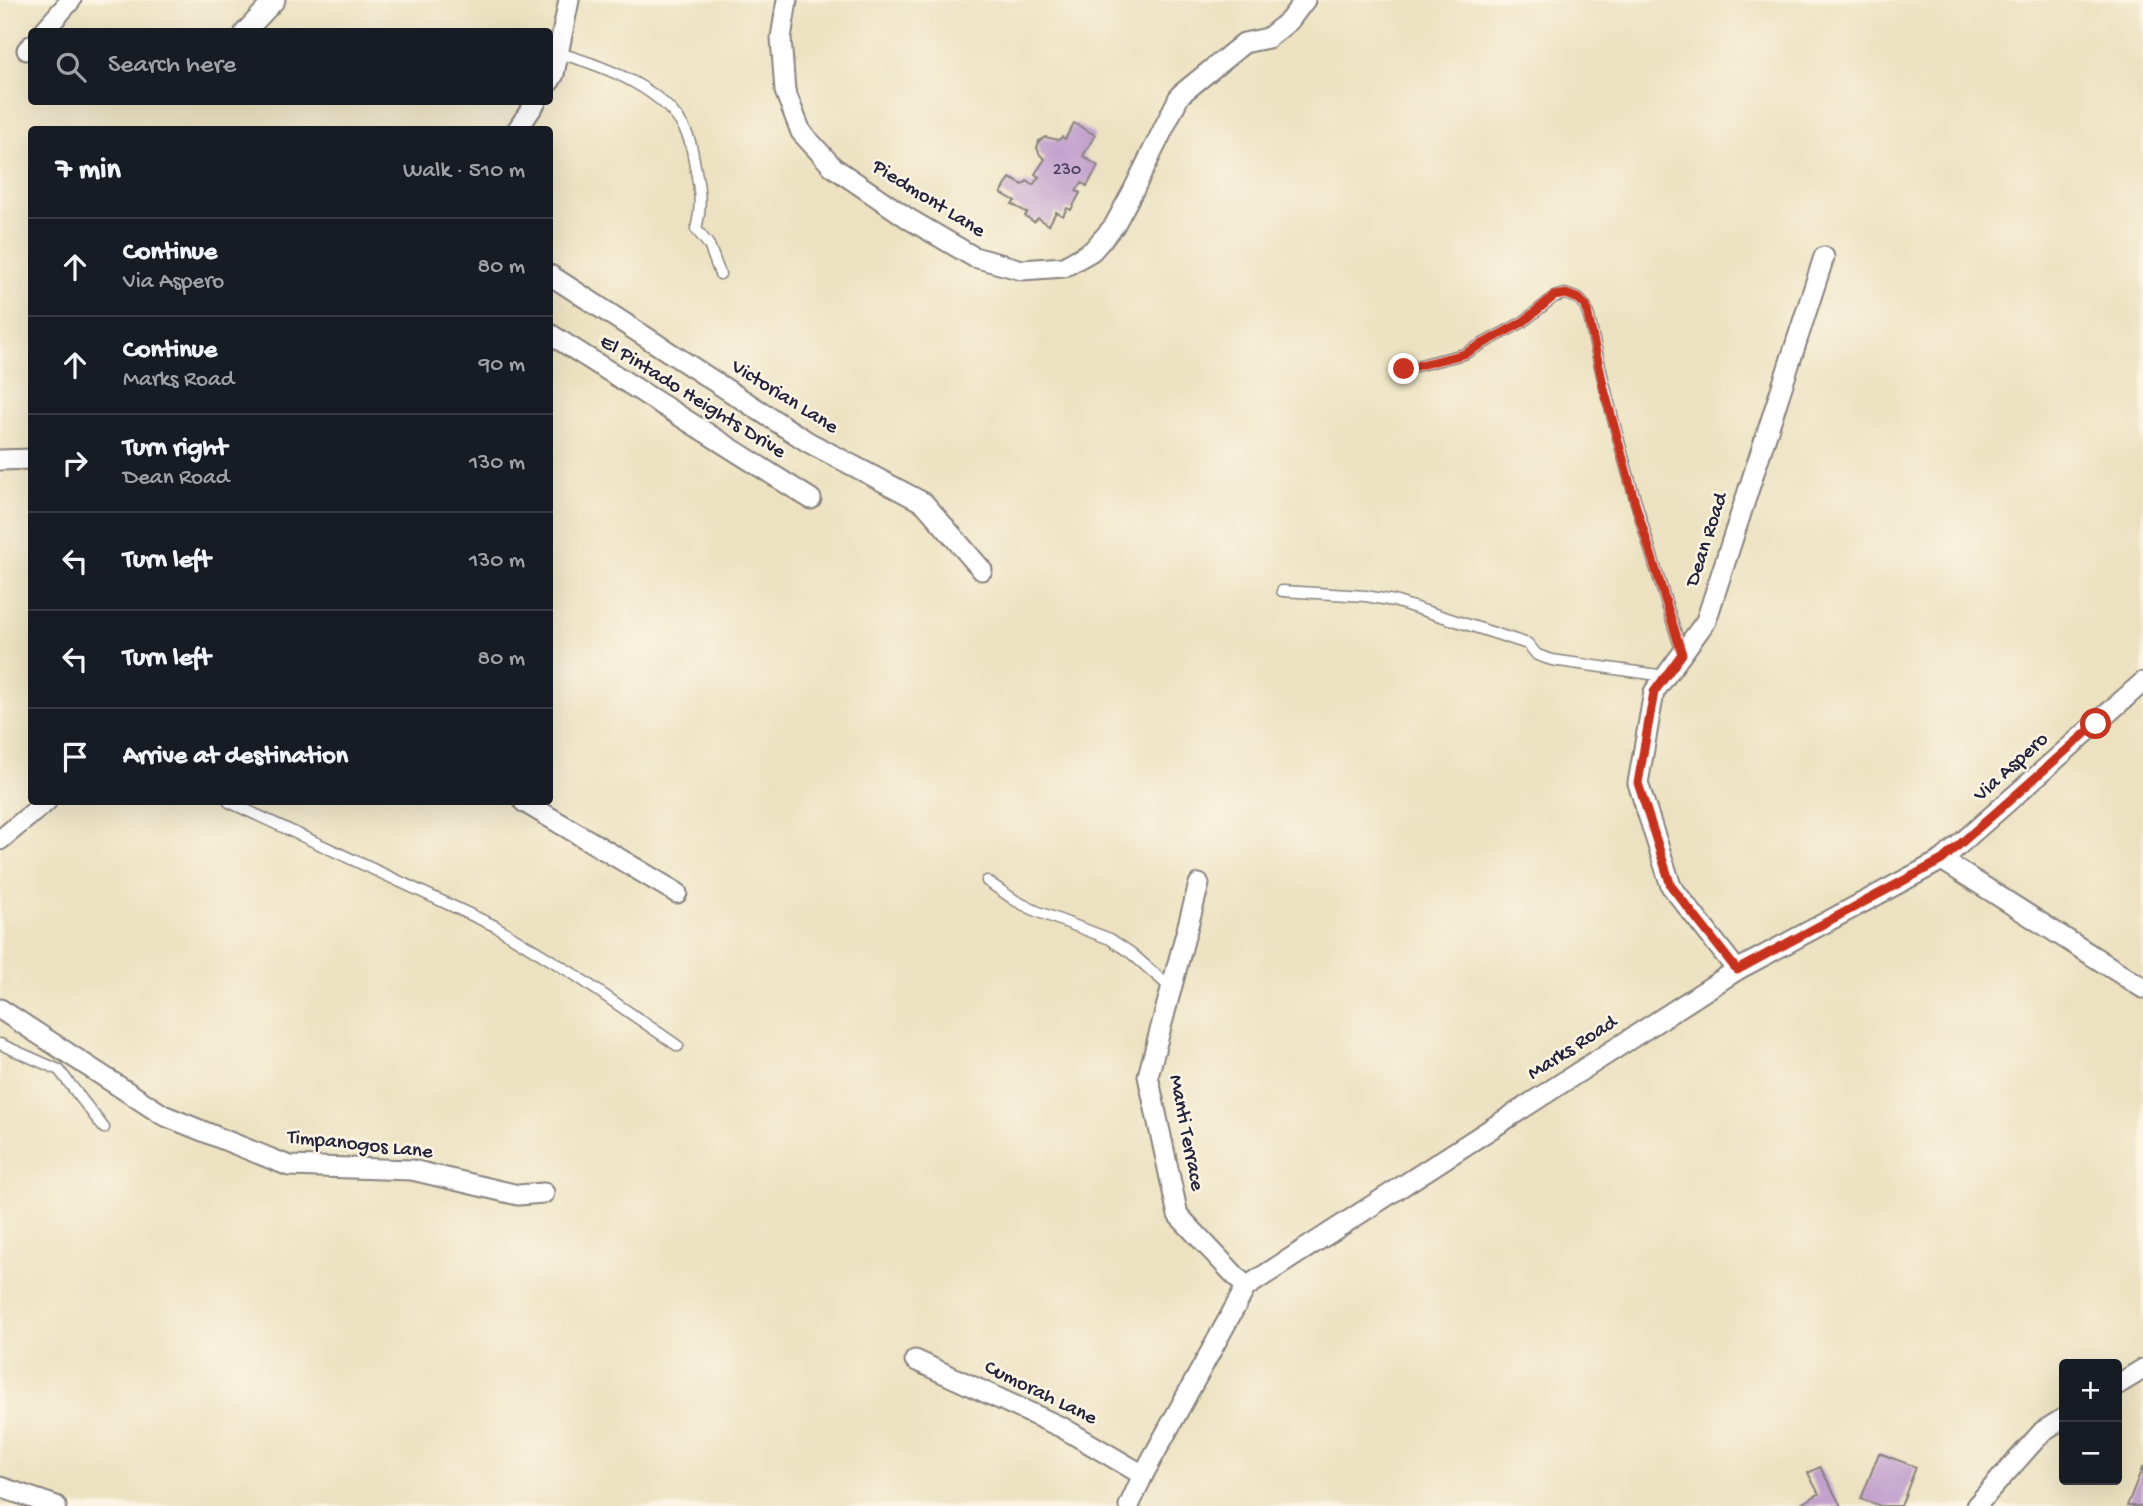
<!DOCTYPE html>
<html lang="en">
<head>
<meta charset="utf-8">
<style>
  body { margin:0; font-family:"Gochi Hand",sans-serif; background:#242831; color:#f1f3f6 }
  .controls { position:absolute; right:21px; bottom:21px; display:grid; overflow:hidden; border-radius:7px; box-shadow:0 7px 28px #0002 }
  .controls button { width:63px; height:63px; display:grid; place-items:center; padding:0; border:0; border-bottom:2px solid #363941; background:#171b24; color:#f1f3f6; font:35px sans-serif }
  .stop { position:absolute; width:21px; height:21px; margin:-16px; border:5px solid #c8321e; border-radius:50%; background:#fff }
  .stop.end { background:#c8321e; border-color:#fff; box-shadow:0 2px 7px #0008 }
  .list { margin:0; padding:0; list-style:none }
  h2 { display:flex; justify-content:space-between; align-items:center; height:91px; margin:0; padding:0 28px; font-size:30px }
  h2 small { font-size:23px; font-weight:400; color:#9ea1a6 }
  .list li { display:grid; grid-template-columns:46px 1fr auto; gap:21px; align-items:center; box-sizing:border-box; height:98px; padding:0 28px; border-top:2px solid #363941 }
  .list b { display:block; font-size:26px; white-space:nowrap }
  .list p { margin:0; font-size:23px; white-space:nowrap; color:#9ea1a6 }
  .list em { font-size:23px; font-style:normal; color:#9ea1a6 }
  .icon { flex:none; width:38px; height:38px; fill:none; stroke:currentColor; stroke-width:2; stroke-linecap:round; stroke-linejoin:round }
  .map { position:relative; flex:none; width:2143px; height:1506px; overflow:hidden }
  .search { position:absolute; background:#171b24; box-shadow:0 7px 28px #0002; left:28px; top:28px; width:525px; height:77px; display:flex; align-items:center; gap:18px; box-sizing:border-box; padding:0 24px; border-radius:7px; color:#9ea1a6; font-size:26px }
  .panel { position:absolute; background:#171b24; box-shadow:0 7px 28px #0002; left:28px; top:126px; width:525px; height:679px; border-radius:7px }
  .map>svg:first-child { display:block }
  .building { fill:#c3a1ce }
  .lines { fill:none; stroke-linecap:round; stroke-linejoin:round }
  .service-casing { stroke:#87827e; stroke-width:13 }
  .minor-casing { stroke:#87827e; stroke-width:23 }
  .service { stroke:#fff; stroke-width:10 }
  .minor { stroke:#fff; stroke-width:19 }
  .route { stroke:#c8321e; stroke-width:9 }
  .labels { text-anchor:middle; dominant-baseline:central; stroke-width:5; stroke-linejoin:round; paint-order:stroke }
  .number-label { font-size:18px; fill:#4a4260 }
  .street-label { font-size:21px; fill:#22223b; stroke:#fcf5e5 }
</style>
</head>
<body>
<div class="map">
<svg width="2143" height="1506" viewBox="0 0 2143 1506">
  <rect width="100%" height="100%" fill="#fcf5e5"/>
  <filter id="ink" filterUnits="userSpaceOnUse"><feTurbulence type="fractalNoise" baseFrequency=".0143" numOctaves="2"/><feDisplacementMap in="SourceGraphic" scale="14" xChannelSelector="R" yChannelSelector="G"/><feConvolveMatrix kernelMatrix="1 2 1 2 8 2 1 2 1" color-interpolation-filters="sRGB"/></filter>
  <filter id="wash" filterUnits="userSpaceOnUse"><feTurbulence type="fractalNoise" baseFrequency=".00686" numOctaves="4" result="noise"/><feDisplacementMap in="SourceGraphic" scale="28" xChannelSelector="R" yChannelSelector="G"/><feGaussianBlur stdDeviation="1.57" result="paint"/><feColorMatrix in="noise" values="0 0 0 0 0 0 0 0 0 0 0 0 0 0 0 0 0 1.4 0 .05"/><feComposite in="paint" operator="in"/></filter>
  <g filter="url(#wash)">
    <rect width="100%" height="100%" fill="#ece2c1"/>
    <g id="blocks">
      <g class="building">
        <path d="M 1074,123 L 1095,135 L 1083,156 L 1098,166 L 1087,186 L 1082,183 L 1076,191 L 1080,193 L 1071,210 L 1067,208 L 1063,216 L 1056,212 L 1049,225 L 1038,218 L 1034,222 L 1025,216 L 1027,213 L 1012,204 L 1015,201 L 1001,193 L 1010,178 L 1023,185 L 1027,181 L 1033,185 L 1039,177 L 1035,174 L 1045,159 L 1040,155 L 1037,148 L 1039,141 L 1045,137 L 1059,140 L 1062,137 L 1065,139 Z"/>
        <path d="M 1879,1453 L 1916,1467 L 1901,1506 L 1881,1506 L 1861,1499 Z"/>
        <path d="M 2143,1466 L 2143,1506 L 2127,1506 Z"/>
        <path d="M 1820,1467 L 1841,1506 L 1797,1506 L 1819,1494 L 1808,1473 Z"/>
      </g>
    </g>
  </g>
  <g filter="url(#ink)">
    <use href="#blocks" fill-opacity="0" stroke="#87827e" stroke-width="2"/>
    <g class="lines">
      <g class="service-casing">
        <g id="service">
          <path d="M 559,53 C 604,66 667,89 687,134 C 692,144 693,156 695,166 C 700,190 702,206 696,229 L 709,245 L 720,274"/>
          <path d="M 1404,369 L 1464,354 L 1523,322 L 1554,297 L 1565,294 L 1579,299 L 1585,306 L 1589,317 C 1613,431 1647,542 1682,653"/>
          <path d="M 1282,591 L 1366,596 L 1394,601 L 1528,644 L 1537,655 L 1552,660 L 1665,676"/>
          <path d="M 229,802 L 495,926 L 572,973 L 678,1046"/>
          <path d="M 987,881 L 1016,901 L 1036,911 L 1110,939 L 1131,953 L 1171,988"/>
          <path d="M 0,1044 L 59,1070 L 104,1128"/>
        </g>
      </g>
      <g class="minor-casing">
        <g id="minor">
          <path d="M 787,0 L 781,38 L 785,91 L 801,132 L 833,167 L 909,219 L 974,257 L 1022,270 L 1064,267 L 1092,251 L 1114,226 L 1134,189 L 1180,95 L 1244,43 L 1268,38 L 1289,21 L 1305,0"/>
          <path d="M 43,32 L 71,0"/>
          <path d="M 245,32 L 275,0"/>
          <path d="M 27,50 L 32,45"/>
          <path d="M 550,81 L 554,74 L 569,0"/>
          <path d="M 517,130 L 536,102"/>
          <path d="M 550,275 L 808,442 L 924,503 L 982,570"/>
          <path d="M 550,334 L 811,499"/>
          <path d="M 0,460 L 32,459"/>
          <path d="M 524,802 L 677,893"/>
          <path d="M 0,840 L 46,802"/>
          <path d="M 1942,860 L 2143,682"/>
          <path d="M 1199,884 L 1148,1076 L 1178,1215 L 1246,1287"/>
          <path d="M 1737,970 L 1671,886 L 1638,783 L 1654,692 L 1706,621 L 1824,257"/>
          <path d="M 0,1009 L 163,1115 L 289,1166 L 412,1170 L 518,1195 L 544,1193"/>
          <path d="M 915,1360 L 1063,1428 L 1143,1475"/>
          <path d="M 2117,1385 L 2143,1369"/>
          <path d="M 0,1487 L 56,1506"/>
          <path d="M 1129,1506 L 1143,1475 L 1246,1287 L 1737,970 L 1942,860 L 2143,988"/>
          <path d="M 1976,1506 L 2043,1431 L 2064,1418"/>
        </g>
      </g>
      <use href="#service" class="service"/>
      <use href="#minor" class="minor"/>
    </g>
  </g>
  <g class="lines" filter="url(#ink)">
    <path class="route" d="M 1404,369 L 1464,354 L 1523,322 L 1554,296 L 1566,294 L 1579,299 L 1586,306 L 1604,389 L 1635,503 L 1682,654 L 1654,692 L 1638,783 L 1671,886 L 1737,970 L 1942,860 L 2096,724"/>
  </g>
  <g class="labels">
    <g class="number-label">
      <text x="1067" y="170">230</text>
    </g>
    <g class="street-label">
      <text transform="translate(928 200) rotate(32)">Piedmont Lane</text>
      <text transform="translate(692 398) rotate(32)">El Pintado Heights Drive</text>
      <text transform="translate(784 398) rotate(32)">Victorian Lane</text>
      <text transform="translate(1708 540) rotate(-72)">Dean Road</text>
      <text transform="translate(2012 768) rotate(-42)">Via Aspero</text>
      <text transform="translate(1573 1049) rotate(-33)">Marks Road</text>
      <text transform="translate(1185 1133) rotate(79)">Manti Terrace</text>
      <text transform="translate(360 1146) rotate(6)">Timpanogos Lane</text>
      <text transform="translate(1040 1394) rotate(26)">Cumorah Lane</text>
    </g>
  </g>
</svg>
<div class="controls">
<button>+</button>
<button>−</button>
</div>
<div class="stop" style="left:2096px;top:724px"></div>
<div class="stop end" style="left:1404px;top:369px"></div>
<div class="search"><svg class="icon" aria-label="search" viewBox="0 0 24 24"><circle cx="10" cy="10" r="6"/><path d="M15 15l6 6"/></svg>Search here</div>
<section class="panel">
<h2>7 min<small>Walk · 510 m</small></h2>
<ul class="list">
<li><svg class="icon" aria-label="ahead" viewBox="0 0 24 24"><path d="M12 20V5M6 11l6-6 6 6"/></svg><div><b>Continue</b><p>Via Aspero</p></div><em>80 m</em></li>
<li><svg class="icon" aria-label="ahead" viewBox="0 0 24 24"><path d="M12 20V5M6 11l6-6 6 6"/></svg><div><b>Continue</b><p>Marks Road</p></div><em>90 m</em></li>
<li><svg class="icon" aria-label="right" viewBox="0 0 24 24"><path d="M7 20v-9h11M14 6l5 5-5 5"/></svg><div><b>Turn right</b><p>Dean Road</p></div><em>130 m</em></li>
<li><svg class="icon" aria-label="left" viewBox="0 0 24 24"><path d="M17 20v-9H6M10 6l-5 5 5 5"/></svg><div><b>Turn left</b></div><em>130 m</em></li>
<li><svg class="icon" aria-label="left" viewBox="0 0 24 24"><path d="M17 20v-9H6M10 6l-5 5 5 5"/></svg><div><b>Turn left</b></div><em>80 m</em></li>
<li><svg class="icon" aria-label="arrive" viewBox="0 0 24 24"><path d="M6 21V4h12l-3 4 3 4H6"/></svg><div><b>Arrive at destination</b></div></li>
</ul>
</section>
</div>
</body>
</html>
